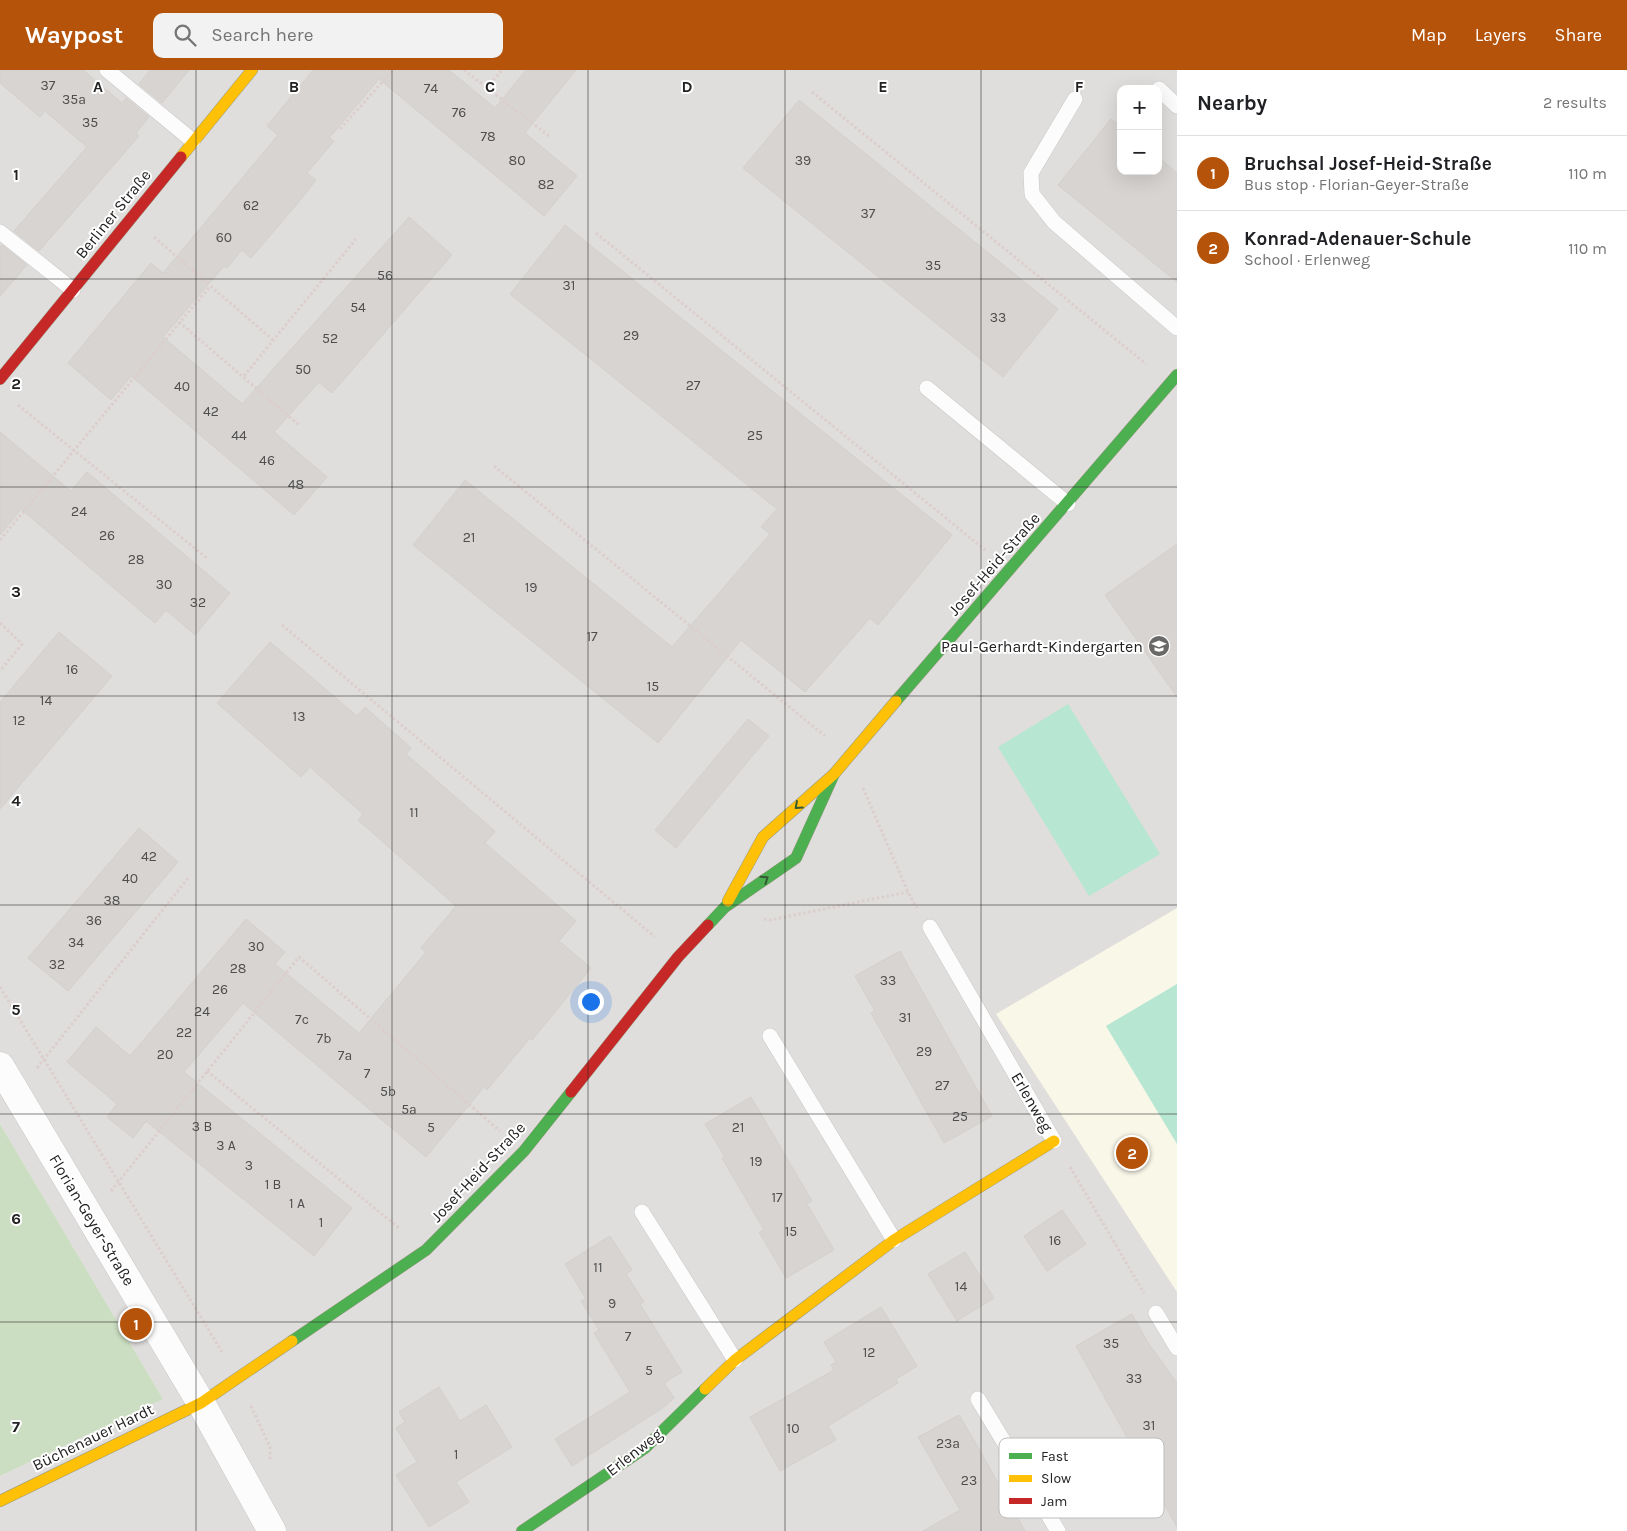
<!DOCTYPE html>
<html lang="en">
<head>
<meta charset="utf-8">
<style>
  body { margin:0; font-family:Karla,sans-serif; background:#f2f2f2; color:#202124 }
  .controls { position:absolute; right:15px; top:15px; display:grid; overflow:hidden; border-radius:10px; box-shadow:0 5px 20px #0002 }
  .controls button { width:45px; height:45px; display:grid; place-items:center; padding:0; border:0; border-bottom:1px solid #e0e0e0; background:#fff; color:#202124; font:25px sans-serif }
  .you { position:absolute; left:590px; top:931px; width:18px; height:18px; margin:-12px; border:4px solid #fff; border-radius:50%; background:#1a73e8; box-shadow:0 0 0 8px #1a73e833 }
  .badge { display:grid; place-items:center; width:32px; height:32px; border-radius:50%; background:#b45309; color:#fff; font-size:16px; font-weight:700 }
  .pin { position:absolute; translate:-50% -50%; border:2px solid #fff; box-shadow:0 1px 5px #0006 }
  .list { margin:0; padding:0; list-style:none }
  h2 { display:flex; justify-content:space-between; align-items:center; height:65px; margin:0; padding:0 20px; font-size:21px }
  h2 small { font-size:16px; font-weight:400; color:#757577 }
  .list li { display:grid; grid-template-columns:32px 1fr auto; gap:15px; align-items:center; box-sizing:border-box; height:75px; padding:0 20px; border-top:1px solid #e0e0e0 }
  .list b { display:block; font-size:19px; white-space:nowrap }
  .list p { margin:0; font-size:16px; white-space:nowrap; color:#757577 }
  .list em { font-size:16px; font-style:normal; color:#757577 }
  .icon { flex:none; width:28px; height:28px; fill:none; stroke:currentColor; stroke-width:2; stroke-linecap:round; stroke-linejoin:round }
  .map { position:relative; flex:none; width:1177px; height:1461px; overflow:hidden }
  header { display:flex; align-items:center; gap:30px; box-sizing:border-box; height:70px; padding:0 25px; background:#b45309; color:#fff }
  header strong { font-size:24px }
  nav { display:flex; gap:28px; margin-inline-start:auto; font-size:18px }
  .search { width:350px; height:45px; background:#f2f2f2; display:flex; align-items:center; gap:12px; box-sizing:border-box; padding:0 18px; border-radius:10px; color:#757577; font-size:19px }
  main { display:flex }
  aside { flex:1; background:#fff }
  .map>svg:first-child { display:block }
  .residential { fill:#dfdedc; fill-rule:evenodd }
  .education { fill:#f8f7e8 }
  .forest { fill:#cbdec1 }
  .pitch { fill:#b7e6d2 }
  .building { fill:#d7d4d2; stroke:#d3d0cc }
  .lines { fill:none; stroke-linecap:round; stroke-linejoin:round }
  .lane-casing { stroke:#c9c8c7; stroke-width:16 }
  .street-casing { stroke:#c9c8c7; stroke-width:29 }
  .fast-casing { stroke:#999a82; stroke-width:12 }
  .slow-casing { stroke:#999a82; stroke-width:12 }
  .jam-casing { stroke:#999a82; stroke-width:12 }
  .path { stroke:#dccecd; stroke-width:3; stroke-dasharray:2.5 2.5; stroke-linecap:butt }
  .lane { stroke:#fdfcfc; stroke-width:15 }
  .street { stroke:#fdfcfc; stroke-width:28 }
  .fast { stroke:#4caf50; stroke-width:11 }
  .slow { stroke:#ffc107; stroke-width:11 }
  .jam { stroke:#c62828; stroke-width:11 }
  .oneway { stroke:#335a34 }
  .grid { fill:none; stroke:#222; stroke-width:1; stroke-opacity:0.55 }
  .labels { text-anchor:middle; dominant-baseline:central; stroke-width:4; stroke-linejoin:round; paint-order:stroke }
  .number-label { font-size:14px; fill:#4f4e4e }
  .street-label { font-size:16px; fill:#222; stroke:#fff }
  .poi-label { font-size:16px; fill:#222; stroke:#fff; text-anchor:end }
  .key { fill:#fff; stroke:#bdbdbd; stroke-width:1 }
  .key-label { font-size:14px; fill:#222 }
  .grid-label { font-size:16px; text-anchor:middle; font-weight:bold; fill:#222; stroke:#fff; stroke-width:4; stroke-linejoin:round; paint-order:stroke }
</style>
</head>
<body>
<header>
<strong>Waypost</strong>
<div class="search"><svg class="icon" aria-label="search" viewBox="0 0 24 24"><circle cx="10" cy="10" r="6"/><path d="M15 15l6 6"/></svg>Search here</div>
<nav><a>Map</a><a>Layers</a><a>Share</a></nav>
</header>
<main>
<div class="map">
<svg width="1177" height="1461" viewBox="0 0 1177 1461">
  <rect width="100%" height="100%" fill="#f0eeeb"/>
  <path class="residential" d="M 0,0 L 1177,0 L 1177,1461 L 0,1461 L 0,1406 L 163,1329 L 0,1054 ZM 1121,19 L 1158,19 L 1158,101 L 1121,101 Z"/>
  <path class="education" d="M 1177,838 L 1177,1222 L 996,944 Z"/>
  <path class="forest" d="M 0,1054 L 163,1329 L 0,1406 Z"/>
  <g class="pitch">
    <path d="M 1068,634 L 1160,784 L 1089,826 L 998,677 Z"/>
    <path d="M 1177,914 L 1177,1074 L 1106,956 Z"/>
  </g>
  <g class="building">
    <path d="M 0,0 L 83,0 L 122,33 L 126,28 L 149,47 L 136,63 L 139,66 L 39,181 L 14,161 L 87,77 L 45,41 L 40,47 L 0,13 Z"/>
    <path d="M 150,0 L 189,0 L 162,33 L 139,14 Z"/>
    <path d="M 313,0 L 449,0 L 495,38 L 526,0 L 576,0 L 525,63 L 577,106 L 544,146 L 379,9 L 329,68 L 334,71 L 307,103 L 316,110 L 302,128 L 251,188 L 242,180 L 227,198 L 224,196 L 163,267 L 242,334 L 409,147 L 452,185 L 332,323 L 319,312 L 274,362 L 327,407 L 294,445 L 131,306 L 111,330 L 68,293 L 151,193 L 163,203 L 278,65 L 267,56 Z"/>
    <path d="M 799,30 L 1058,239 L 1003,307 L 743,98 Z"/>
    <path d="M 1111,49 L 1121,57 L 1121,101 L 1158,101 L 1158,87 L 1177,103 L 1177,212 L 1058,115 Z"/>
    <path d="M 565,155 L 952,465 L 878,555 L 870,548 L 805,622 L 741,570 L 658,673 L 413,475 L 465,410 L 672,577 L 770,464 L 761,457 L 777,439 L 510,224 Z"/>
    <path d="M 2,175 L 27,195 L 0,226 L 0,177 Z"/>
    <path d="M 0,362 L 71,421 L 87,402 L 230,523 L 195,565 L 166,540 L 155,553 L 21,439 L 0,465 Z"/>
    <path d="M 1177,474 L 1177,627 L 1105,525 Z"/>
    <path d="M 59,562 L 112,606 L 0,739 L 0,632 Z"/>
    <path d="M 270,572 L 357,646 L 365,637 L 411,678 L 406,684 L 495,761 L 485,773 L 576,851 L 559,871 L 591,898 L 532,970 L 530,968 L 487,1020 L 484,1017 L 426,1087 L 243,933 L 184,1002 L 352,1138 L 314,1186 L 146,1051 L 133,1068 L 107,1047 L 117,1034 L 67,992 L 96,957 L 130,986 L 246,849 L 285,882 L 275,894 L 359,963 L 426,882 L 421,878 L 456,836 L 358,750 L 363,744 L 310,697 L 301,707 L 217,633 Z"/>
    <path d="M 748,649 L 769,666 L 676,778 L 655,760 Z"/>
    <path d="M 139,758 L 178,792 L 68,921 L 28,888 Z"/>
    <path d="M 900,881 L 992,1046 L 944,1073 L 871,943 L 875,941 L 855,906 Z"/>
    <path d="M 751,1027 L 812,1131 L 807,1134 L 834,1180 L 786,1208 L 759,1162 L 764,1160 L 722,1088 L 725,1087 L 705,1054 Z"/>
    <path d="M 1062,1140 L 1086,1174 L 1047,1201 L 1024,1166 Z"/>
    <path d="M 610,1166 L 632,1200 L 626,1204 L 644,1232 L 640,1234 L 682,1302 L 664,1313 L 674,1328 L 664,1337 L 572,1396 L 555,1369 L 630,1322 L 594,1263 L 599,1260 L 581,1231 L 586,1229 L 565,1194 Z"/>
    <path d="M 965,1182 L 994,1228 L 957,1251 L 928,1204 Z"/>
    <path d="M 881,1237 L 917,1296 L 896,1309 L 898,1313 L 828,1356 L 836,1370 L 780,1401 L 750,1347 L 834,1300 L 831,1295 L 836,1292 L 824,1272 Z"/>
    <path d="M 1132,1244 L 1147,1271 L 1177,1313 L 1177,1457 L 1076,1276 Z"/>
    <path d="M 439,1317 L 460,1351 L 486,1335 L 512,1377 L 456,1412 L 469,1432 L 429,1457 L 396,1405 L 417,1392 L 396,1358 L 405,1352 L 399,1342 Z"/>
    <path d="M 959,1345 L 979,1379 L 1025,1461 L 923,1461 L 960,1440 L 918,1367 Z"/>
  </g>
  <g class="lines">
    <g class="lane-casing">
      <g id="lane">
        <path d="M 107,0 L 193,71"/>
        <path d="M 1159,19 L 1177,36"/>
        <path d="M 1075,29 L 1031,103 L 1032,124 L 1054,152 L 1177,258"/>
        <path d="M 0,162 L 73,220"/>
        <path d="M 927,318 L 1068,434"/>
        <path d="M 930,857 L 1054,1071"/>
        <path d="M 770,966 L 894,1170"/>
        <path d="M 642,1142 L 735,1290"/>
        <path d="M 1156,1243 L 1177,1278"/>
        <path d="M 978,1329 L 1058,1461"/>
      </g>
    </g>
    <g class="street-casing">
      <path id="street" d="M 0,996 L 201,1333 L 272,1461"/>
    </g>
    <g class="fast-casing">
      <g id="fast">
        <path d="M 896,631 L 1177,305"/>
        <path d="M 708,855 L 725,837 L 796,788 L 834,704"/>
        <path d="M 292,1271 L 426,1180 L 524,1081 L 571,1022"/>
        <path d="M 522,1461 L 645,1378 L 705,1319"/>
      </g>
    </g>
    <g class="slow-casing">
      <g id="slow">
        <path d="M 181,87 L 252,0"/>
        <path d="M 728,831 L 763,767 L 834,704 L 896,631"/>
        <path d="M 705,1319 L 735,1290 L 894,1170 L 1054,1071"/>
        <path d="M 0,1431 L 201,1333 L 292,1271"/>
      </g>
    </g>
    <g class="jam-casing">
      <g id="jam">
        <path d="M 0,309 L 181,87"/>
        <path d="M 571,1022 L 678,887 L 708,855"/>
      </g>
    </g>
    <g class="path">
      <path d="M 464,0 L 550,67"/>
      <path d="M 487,18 L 502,0"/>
      <path d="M 812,22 L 1146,294"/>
      <path d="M 340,59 L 393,0"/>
      <path d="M 596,163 L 985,480"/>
      <path d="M 154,167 L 273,270"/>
      <path d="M 179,252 L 299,355"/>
      <path d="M 244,306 L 356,169"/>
      <path d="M 18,335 L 208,489"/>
      <path d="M 494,396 L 825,666"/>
      <path d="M 0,470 L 210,216"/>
      <path d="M 0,553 L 22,574 L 0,601"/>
      <path d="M 282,555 L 655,867"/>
      <path d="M 863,718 L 908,822 L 917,838"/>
      <path d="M 764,849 L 770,850 L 908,822"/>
      <path d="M 0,917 L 222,1282"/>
      <path d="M 37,998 L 188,808"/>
      <path d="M 207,1001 L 400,1159"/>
      <path d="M 1070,1097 L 1144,1223"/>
      <path d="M 111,1121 L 299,887 L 500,1061"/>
      <path d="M 251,1336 L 270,1377 L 270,1390"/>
    </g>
    <use href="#lane" class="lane"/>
    <use href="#street" class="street"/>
    <use href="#fast" class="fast"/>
    <use href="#slow" class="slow"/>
    <use href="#jam" class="jam"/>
  </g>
  <defs><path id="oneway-chevron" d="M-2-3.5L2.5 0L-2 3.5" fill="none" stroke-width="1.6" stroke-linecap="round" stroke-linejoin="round" transform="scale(1.25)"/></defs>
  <g class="oneway">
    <use href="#oneway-chevron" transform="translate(798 736) rotate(138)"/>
    <use href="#oneway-chevron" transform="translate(765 809) rotate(-35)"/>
  </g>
  <path class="grid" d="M 196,0 L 196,1461M 392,0 L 392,1461M 588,0 L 588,1461M 785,0 L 785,1461M 981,0 L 981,1461M 0,209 L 1177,209M 0,417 L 1177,417M 0,626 L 1177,626M 0,835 L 1177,835M 0,1044 L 1177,1044M 0,1252 L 1177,1252"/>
  <defs>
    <g id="school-disc" transform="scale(1.125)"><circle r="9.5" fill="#6a6968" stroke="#fff"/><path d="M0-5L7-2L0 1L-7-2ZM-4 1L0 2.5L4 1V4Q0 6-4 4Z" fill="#fff"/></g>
  </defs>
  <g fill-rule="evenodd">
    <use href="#school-disc" x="1159" y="576"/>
  </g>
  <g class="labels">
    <g class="number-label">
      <text x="48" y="15">37</text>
      <text x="431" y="18">74</text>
      <text x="74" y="29">35a</text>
      <text x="459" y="42">76</text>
      <text x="90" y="52">35</text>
      <text x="488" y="66">78</text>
      <text x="517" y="90">80</text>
      <text x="803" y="90">39</text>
      <text x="546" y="114">82</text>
      <text x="251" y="135">62</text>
      <text x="868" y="143">37</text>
      <text x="224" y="167">60</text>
      <text x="933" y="195">35</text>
      <text x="385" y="205">56</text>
      <text x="569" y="215">31</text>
      <text x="358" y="237">54</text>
      <text x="998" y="247">33</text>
      <text x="631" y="265">29</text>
      <text x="330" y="268">52</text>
      <text x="303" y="299">50</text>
      <text x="693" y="315">27</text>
      <text x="182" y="316">40</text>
      <text x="211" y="341">42</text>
      <text x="239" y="365">44</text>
      <text x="755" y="365">25</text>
      <text x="267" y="390">46</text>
      <text x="296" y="414">48</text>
      <text x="79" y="441">24</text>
      <text x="107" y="465">26</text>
      <text x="469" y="467">21</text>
      <text x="136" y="489">28</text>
      <text x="164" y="514">30</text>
      <text x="531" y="517">19</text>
      <text x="198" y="532">32</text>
      <text x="592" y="566">17</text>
      <text x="72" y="599">16</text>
      <text x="653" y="616">15</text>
      <text x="46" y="630">14</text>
      <text x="299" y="646">13</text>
      <text x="19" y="650">12</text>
      <text x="414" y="742">11</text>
      <text x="149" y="786">42</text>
      <text x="130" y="808">40</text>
      <text x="112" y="830">38</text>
      <text x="94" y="850">36</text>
      <text x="76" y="872">34</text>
      <text x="256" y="876">30</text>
      <text x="57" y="894">32</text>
      <text x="238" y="898">28</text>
      <text x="888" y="910">33</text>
      <text x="220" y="919">26</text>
      <text x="202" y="941">24</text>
      <text x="905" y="947">31</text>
      <text x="302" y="949">7c</text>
      <text x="184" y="962">22</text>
      <text x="324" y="968">7b</text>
      <text x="924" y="981">29</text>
      <text x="165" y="984">20</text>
      <text x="345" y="985">7a</text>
      <text x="367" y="1003">7</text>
      <text x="942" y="1015">27</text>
      <text x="388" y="1021">5b</text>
      <text x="409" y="1039">5a</text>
      <text x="960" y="1046">25</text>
      <text x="202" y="1056">3 B</text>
      <text x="431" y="1057">5</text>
      <text x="738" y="1057">21</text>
      <text x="226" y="1075">3 A</text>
      <text x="756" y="1091">19</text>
      <text x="249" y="1095">3</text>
      <text x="273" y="1114">1 B</text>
      <text x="777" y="1127">17</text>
      <text x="297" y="1133">1 A</text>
      <text x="321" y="1152">1</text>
      <text x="791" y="1161">15</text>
      <text x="1055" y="1170">16</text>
      <text x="598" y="1197">11</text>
      <text x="961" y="1216">14</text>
      <text x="612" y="1233">9</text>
      <text x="628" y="1266">7</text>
      <text x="1111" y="1273">35</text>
      <text x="869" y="1282">12</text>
      <text x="649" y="1300">5</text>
      <text x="1134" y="1308">33</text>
      <text x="1149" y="1355">31</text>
      <text x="793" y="1358">10</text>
      <text x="948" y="1373">23a</text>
      <text x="456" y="1384">1</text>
      <text x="969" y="1410">23</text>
    </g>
    <g class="street-label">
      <text transform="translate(113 144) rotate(-51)">Berliner Straße</text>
      <text transform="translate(994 494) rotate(-49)">Josef-Heid-Straße</text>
      <text transform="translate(1032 1032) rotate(60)">Erlenweg</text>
      <text transform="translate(478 1102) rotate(-47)">Josef-Heid-Straße</text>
      <text transform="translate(92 1150) rotate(59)">Florian-Geyer-Straße</text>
      <text transform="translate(93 1367) rotate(-26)">Büchenauer Hardt</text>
      <text transform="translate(634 1382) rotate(-38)">Erlenweg</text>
    </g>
    <g class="poi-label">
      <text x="1143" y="576">Paul-Gerhardt-Kindergarten</text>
    </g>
  </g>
  <rect x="999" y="1368" width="165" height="80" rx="8" class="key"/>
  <rect x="1009" y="1383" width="23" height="6" fill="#4caf50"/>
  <rect x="1009" y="1405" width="23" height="7" fill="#ffc107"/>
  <rect x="1009" y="1428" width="23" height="6" fill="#c62828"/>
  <g class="key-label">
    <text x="1041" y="1391">Fast</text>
    <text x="1041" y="1413">Slow</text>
    <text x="1041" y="1436">Jam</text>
  </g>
  <g class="grid-label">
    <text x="98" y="22">A</text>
    <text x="294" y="22">B</text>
    <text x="490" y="22">C</text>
    <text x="687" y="22">D</text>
    <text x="883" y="22">E</text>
    <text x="1079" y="22">F</text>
    <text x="16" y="110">1</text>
    <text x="16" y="319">2</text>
    <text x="16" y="527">3</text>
    <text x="16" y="736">4</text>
    <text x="16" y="945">5</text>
    <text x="16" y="1154">6</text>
    <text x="16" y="1362">7</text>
  </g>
</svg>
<div class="controls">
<button>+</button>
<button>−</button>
</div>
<div class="you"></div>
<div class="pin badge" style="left:136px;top:1254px">1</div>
<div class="pin badge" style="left:1132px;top:1083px">2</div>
</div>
<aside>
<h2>Nearby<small>2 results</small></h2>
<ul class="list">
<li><span class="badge">1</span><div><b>Bruchsal Josef-Heid-Straße</b><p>Bus stop · Florian-Geyer-Straße</p></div><em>110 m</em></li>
<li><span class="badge">2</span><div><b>Konrad-Adenauer-Schule</b><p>School · Erlenweg</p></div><em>110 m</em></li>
</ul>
</aside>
</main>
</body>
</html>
